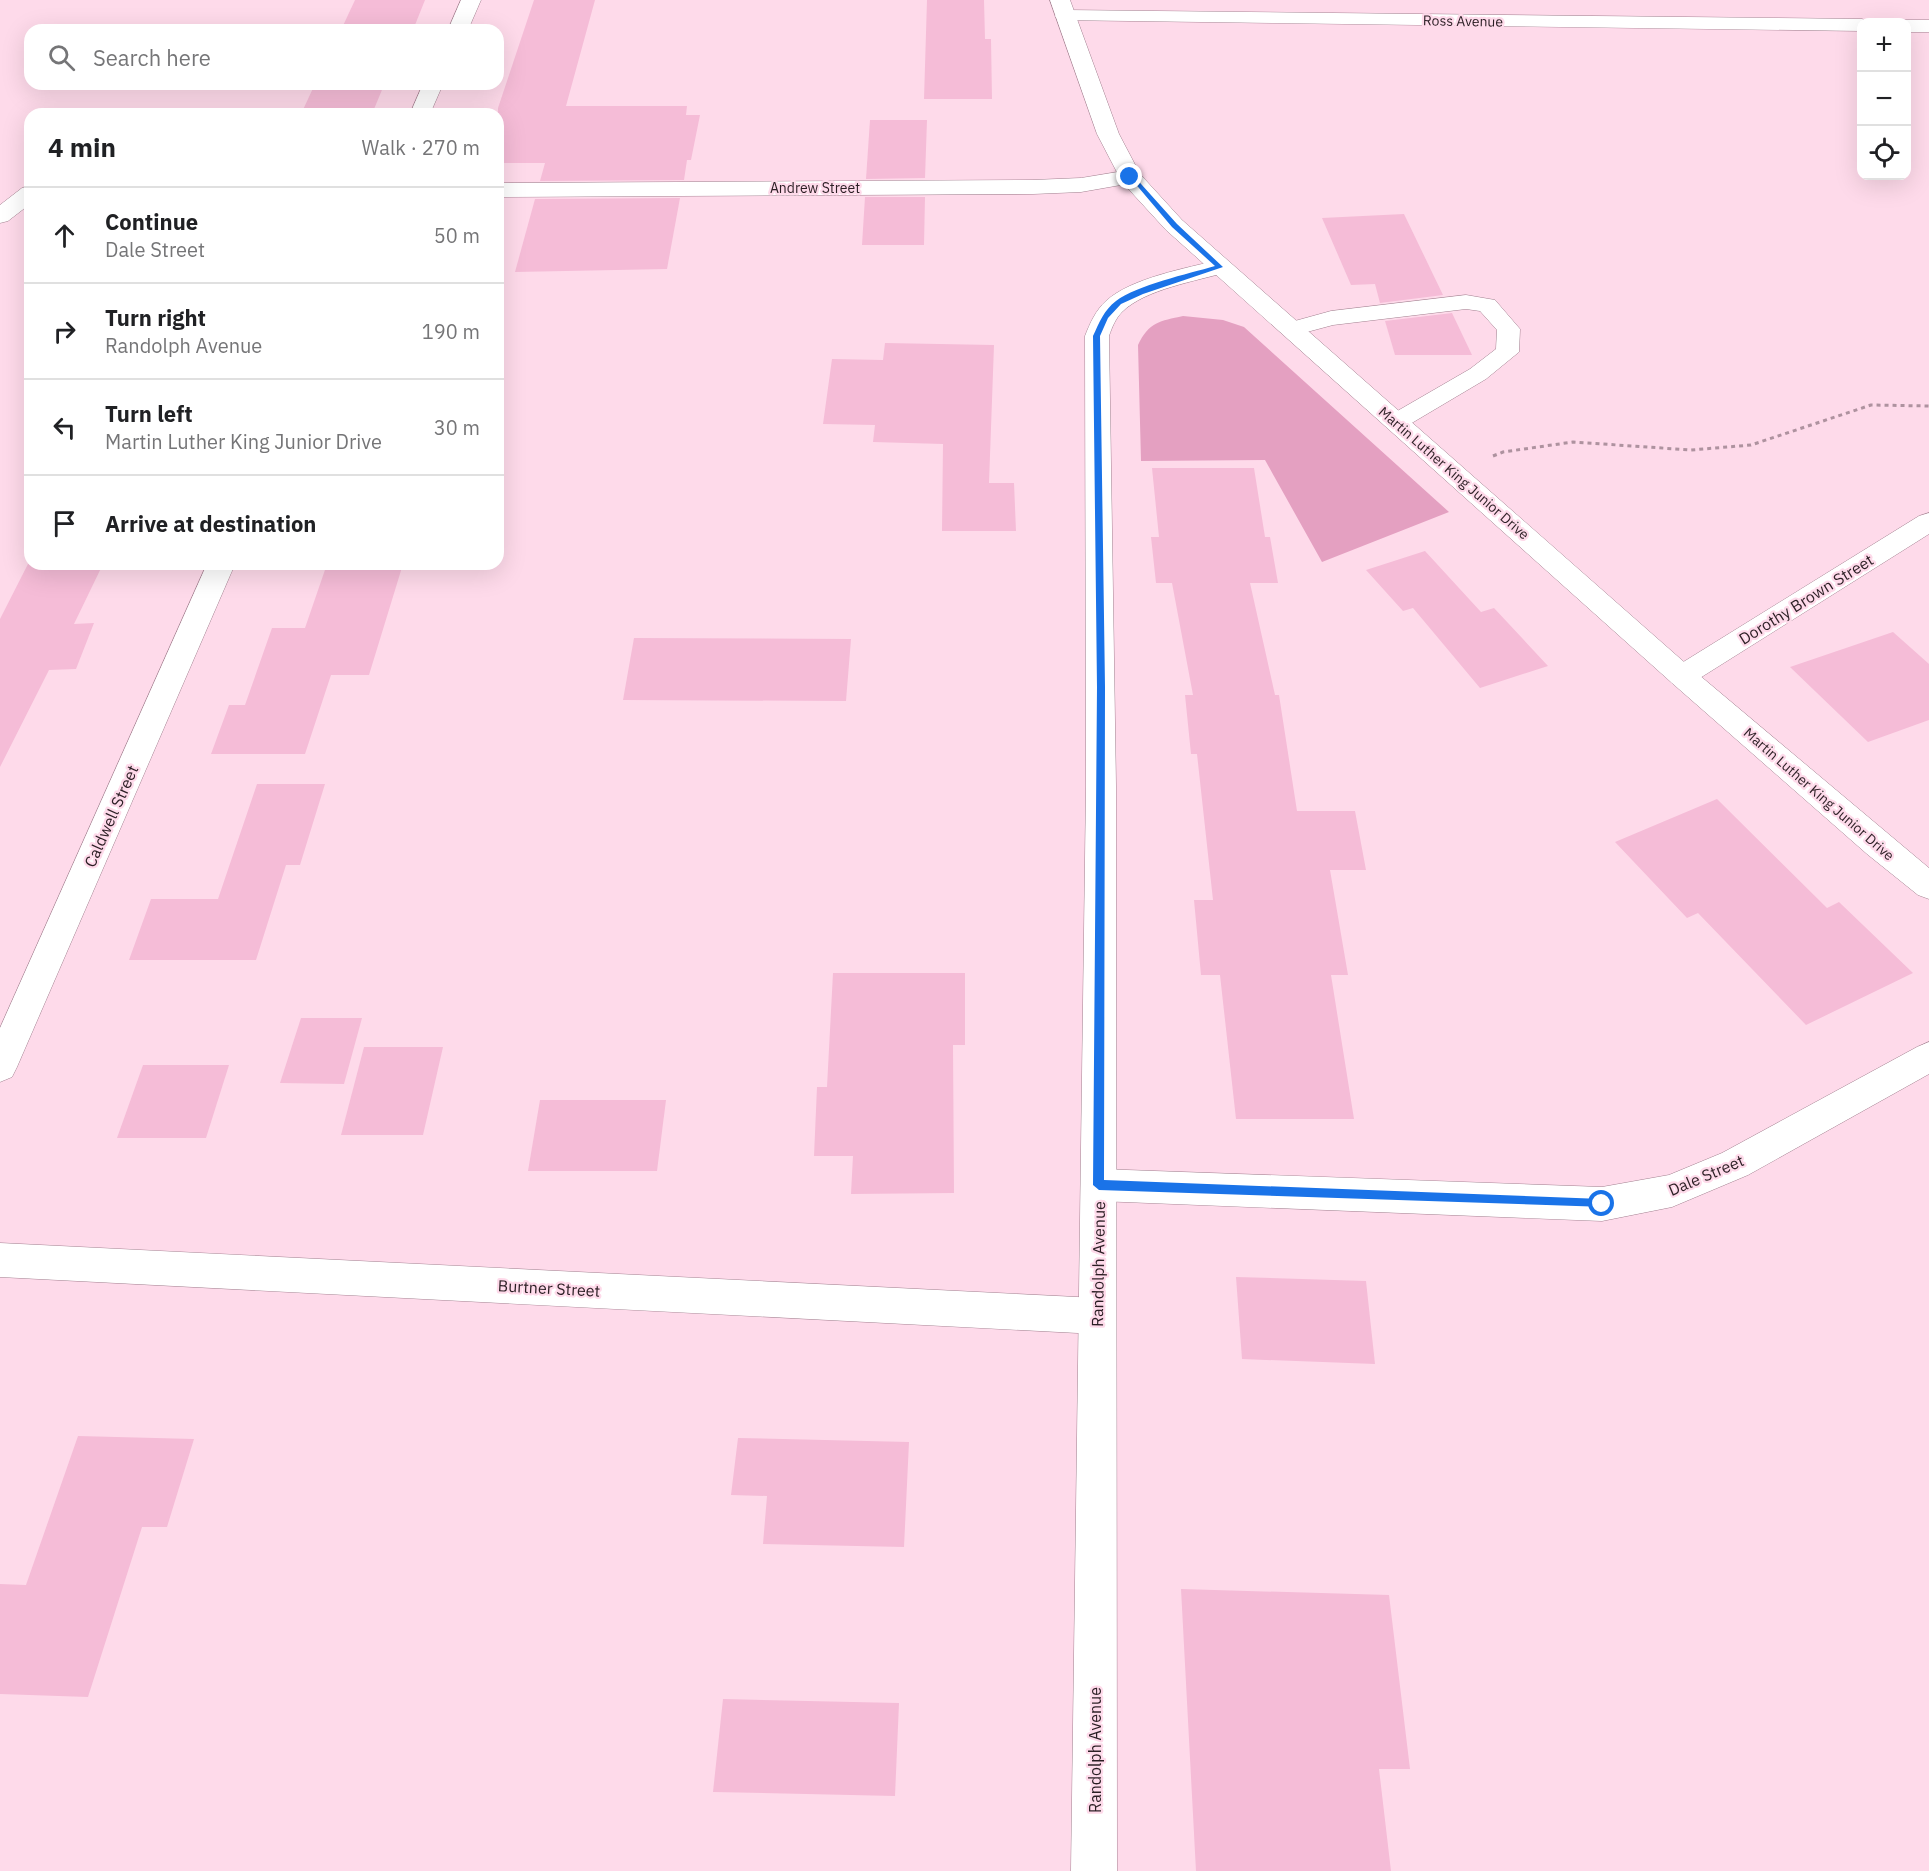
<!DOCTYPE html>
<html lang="en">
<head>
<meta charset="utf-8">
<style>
  body { margin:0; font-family:"IBM Plex Sans",sans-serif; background:#f6f6f6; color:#202124 }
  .controls { position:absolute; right:18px; top:18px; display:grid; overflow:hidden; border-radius:12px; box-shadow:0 6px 24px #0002 }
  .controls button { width:54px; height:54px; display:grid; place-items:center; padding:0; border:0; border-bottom:2px solid #e0e0e0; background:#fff; color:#202124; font:30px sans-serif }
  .stop { position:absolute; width:18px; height:18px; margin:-14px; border:4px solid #1a73e8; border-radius:50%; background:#fff }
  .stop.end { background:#1a73e8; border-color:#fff; box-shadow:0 2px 6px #0008 }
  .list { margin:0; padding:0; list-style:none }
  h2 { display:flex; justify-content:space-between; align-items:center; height:78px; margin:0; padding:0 24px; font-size:26px }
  h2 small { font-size:20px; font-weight:400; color:#757577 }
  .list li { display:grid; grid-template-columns:39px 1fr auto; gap:18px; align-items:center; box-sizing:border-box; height:96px; padding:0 24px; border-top:2px solid #e0e0e0 }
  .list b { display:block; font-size:22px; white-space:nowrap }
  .list p { margin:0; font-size:20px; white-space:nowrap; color:#757577 }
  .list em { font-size:20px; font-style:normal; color:#757577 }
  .icon { flex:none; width:33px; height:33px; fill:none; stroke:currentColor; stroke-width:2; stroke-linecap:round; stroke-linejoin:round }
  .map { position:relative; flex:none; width:1929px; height:1871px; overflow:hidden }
  .search { position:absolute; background:#fff; box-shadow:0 6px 24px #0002; left:24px; top:24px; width:480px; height:66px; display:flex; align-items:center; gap:15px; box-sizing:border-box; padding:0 21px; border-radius:18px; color:#757577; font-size:22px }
  .panel { position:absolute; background:#fff; box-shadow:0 6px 24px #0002; left:24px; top:108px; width:480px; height:462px; border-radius:18px }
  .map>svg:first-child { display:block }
  .green { fill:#e4a0c1 }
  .building { fill:#f5bcd7 }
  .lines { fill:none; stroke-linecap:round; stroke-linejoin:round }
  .service-casing { stroke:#a28190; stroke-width:1 }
  .minor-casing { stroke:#a28190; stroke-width:1 }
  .tertiary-casing { stroke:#a28190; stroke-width:1 }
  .secondary-casing { stroke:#a28190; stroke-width:1 }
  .path { stroke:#ae929f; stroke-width:3; stroke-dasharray:4 4; stroke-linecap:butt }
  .service { fill:#fff; fill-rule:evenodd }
  .minor { fill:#fff; fill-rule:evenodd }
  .tertiary { fill:#fff; fill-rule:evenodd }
  .secondary { fill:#fff; fill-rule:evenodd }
  .route { fill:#1a73e8 }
  .labels { text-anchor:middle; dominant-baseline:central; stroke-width:4.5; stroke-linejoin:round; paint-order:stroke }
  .far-street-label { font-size:14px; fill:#2b1e24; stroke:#fedaea }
  .street-label { font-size:16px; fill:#2b1e24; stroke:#fedaea }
</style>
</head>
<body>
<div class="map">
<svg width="1929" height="1871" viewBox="0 0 1929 1871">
  <rect width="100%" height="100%" fill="#fedaea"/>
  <path class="green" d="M 1183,316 L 1223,320 L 1244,327 L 1449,512 L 1322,562 L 1265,460 L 1141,461 L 1138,345 C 1149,322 1160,321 1183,316 Z"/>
  <g class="building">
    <path d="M 355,0 L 425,0 L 413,30 L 341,30 Z"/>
    <path d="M 534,0 L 595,0 L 566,106 L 687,106 L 686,115 L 700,115 L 691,160 L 687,160 L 684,180 L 540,181 L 545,163 L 498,163 L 498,108 Z"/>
    <path d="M 927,0 L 984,0 L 985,39 L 991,39 L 992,99 L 924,99 Z"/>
    <path d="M 315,84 L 391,84 L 384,85 L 372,114 L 301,114 Z"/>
    <path d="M 870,120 L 927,120 L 925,178 L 866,179 Z"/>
    <path d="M 865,197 L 925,197 L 924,245 L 862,245 Z"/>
    <path d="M 680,198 L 667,269 L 515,272 L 535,199 Z"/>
    <path d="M 1404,214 L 1443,295 L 1380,303 L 1375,284 L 1351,285 L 1322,218 Z"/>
    <path d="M 1452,313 L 1472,355 L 1395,355 L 1385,321 Z"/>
    <path d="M 885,343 L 994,345 L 989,483 L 1014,483 L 1016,531 L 942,531 L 943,444 L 873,442 L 875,425 L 823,424 L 832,359 L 883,360 Z"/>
    <path d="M 1152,468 L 1254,468 L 1265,537 L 1270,537 L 1278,583 L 1250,583 L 1275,695 L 1279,695 L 1297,811 L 1355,811 L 1366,870 L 1330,870 L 1348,975 L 1331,975 L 1354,1119 L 1236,1119 L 1220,975 L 1201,975 L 1194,900 L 1213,900 L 1197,754 L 1191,754 L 1185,695 L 1193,695 L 1172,583 L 1156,583 L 1151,537 L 1159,537 Z"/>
    <path d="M 1425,551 L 1481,612 L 1494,608 L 1548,666 L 1480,688 L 1413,608 L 1403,611 L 1366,570 Z"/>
    <path d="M 28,564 L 103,564 L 74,624 L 94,623 L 76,669 L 49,670 L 0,767 L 0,619 Z"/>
    <path d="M 327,564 L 403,564 L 369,675 L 331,675 L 305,754 L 211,754 L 229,705 L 245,705 L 272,628 L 305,628 Z"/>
    <path d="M 1893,632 L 1929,664 L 1929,720 L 1868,742 L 1790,667 Z"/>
    <path d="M 634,638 L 851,639 L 846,701 L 623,700 Z"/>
    <path d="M 257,784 L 325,784 L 300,865 L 286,865 L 256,960 L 129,960 L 151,899 L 218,899 Z"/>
    <path d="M 1717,799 L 1827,908 L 1839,902 L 1913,973 L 1806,1025 L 1698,913 L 1687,918 L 1615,842 Z"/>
    <path d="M 833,973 L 965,973 L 965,1045 L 953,1045 L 954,1193 L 851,1194 L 853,1156 L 814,1156 L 817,1087 L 827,1087 Z"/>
    <path d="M 301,1018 L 362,1018 L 344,1084 L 280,1083 Z"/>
    <path d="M 364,1047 L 443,1047 L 423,1135 L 341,1135 Z"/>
    <path d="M 143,1065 L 229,1065 L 206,1138 L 117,1138 Z"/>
    <path d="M 540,1100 L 666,1100 L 657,1171 L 528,1171 Z"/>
    <path d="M 1236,1277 L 1366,1281 L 1375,1364 L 1242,1359 Z"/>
    <path d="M 78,1436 L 194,1439 L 167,1527 L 142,1527 L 88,1697 L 0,1694 L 0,1584 L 26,1585 Z"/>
    <path d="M 738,1438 L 909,1442 L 904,1547 L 763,1544 L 767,1496 L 731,1495 Z"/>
    <path d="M 1181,1589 L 1389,1595 L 1410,1769 L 1379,1769 L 1391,1871 L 1196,1871 Z"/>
    <path d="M 723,1699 L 899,1703 L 895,1796 L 713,1792 Z"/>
  </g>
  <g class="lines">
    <g class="service-casing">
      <path id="service" d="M 1466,295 L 1495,300 L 1520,329 L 1519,352 L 1486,379 L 1405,427 L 1396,429 L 1387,427 L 1384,422 L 1387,417 L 1470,369 L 1496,349 L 1497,330 L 1480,311 L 1466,309 L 1333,325 L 1292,336 L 1284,334 L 1281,329 L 1284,324 L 1331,311 Z"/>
    </g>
    <g class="minor-casing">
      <g id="minor">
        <path d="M 461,0 L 481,0 L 468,30 L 448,30 Z"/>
        <path d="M 1065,10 L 1862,19 L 1870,22 L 1862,22 L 1862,31 L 1058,20 L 1055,16 L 1058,12 Z"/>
        <path d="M 1906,20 L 1929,20 L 1929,32 L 1906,32 L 1906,22 L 1899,22 Z"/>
        <path d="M 423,84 L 443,84 L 430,114 L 410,114 Z"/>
        <path d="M 1130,170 L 1138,172 L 1141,177 L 1138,182 L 1081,192 L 1033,194 L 498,197 L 498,183 L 1033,180 L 1081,178 Z"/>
        <path d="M 30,186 L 30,204 L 8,221 L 0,223 L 0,205 L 22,188 Z"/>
        <path d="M 1929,513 L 1929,534 L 1692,683 L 1682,686 L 1672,683 L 1667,676 L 1672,669 L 1919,516 Z"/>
        <path d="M 207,564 L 235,564 L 17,1067 L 12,1077 L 0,1082 L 0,1028 Z"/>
        <path d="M 1929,1042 L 1929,1074 L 1748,1175 L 1672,1207 L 1602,1221 L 1099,1201 L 1086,1197 L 1081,1185 L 1086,1173 L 1099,1169 L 1602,1187 L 1669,1175 L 1722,1153 L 1917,1047 Z"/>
        <path d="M 0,1243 L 1097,1298 L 1111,1303 L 1116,1316 L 1111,1329 L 1097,1334 L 0,1277 Z"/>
      </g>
    </g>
    <g class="tertiary-casing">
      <path id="tertiary" d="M 1219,260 L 1227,262 L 1231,267 L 1227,272 C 1197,281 1145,289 1122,312 C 1116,318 1112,327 1109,336 L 1116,787 L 1117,1871 L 1071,1871 L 1086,787 L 1085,336 C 1090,323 1096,310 1106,301 C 1131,278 1187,268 1219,260 Z"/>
    </g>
    <g class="secondary-casing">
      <path id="secondary" d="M 1050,0 L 1070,0 L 1119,134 L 1140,174 L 1182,220 L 1692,669 L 1929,868 L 1929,899 L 1918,895 L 1867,854 L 1672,683 L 1166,230 L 1122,182 L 1097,134 Z"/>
    </g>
    <path class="path" d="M 1493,456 L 1503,452 L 1573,442 L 1691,450 L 1751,445 L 1871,405 L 1929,406"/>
    <use href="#service" class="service"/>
    <use href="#minor" class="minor"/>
    <use href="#tertiary" class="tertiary"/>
    <use href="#secondary" class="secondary"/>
  </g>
  <path class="route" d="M 1128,175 L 1133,175 L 1177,224 L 1223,267 L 1143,294 L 1121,304 L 1108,318 L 1100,336 L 1105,687 L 1104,1180 L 1602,1199 L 1606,1200 L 1606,1207 L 1099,1190 L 1093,1185 L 1097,687 L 1093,336 C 1099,323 1104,310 1116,301 C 1137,285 1188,274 1215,266 L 1172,227 Z"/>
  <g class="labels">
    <g class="far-street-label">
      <text transform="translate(1463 21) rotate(1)">Ross Avenue</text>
      <text x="815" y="188">Andrew Street</text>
      <text transform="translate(1454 473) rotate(41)">Martin Luther King Junior Drive</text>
      <text transform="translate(1819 794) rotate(41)">Martin Luther King Junior Drive</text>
    </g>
    <g class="street-label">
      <text transform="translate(1806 599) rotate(-32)">Dorothy Brown Street</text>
      <text transform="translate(111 816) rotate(-66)">Caldwell Street</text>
      <text transform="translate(1706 1175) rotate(-23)">Dale Street</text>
      <text transform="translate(1098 1264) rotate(-89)">Randolph Avenue</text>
      <text transform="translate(549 1288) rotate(3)">Burtner Street</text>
      <text transform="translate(1095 1750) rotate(-90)">Randolph Avenue</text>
    </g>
  </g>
</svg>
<div class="controls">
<button>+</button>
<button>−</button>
<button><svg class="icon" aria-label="locate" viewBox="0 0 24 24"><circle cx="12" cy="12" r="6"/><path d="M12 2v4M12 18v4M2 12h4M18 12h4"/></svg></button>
</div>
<div class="stop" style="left:1602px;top:1204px"></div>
<div class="stop end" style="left:1130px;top:177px"></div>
<div class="search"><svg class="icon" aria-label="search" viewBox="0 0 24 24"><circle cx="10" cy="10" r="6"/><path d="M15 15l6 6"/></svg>Search here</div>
<section class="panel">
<h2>4 min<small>Walk · 270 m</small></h2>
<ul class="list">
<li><svg class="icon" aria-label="ahead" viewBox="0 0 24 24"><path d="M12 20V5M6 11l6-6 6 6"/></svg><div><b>Continue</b><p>Dale Street</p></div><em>50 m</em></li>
<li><svg class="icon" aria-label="right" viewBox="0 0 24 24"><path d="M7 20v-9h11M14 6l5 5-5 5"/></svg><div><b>Turn right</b><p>Randolph Avenue</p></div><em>190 m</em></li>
<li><svg class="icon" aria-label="left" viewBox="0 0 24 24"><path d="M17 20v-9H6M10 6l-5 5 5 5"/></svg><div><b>Turn left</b><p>Martin Luther King Junior Drive</p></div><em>30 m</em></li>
<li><svg class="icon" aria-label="arrive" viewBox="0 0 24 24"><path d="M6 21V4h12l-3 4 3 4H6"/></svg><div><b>Arrive at destination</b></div></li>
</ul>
</section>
</div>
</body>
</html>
